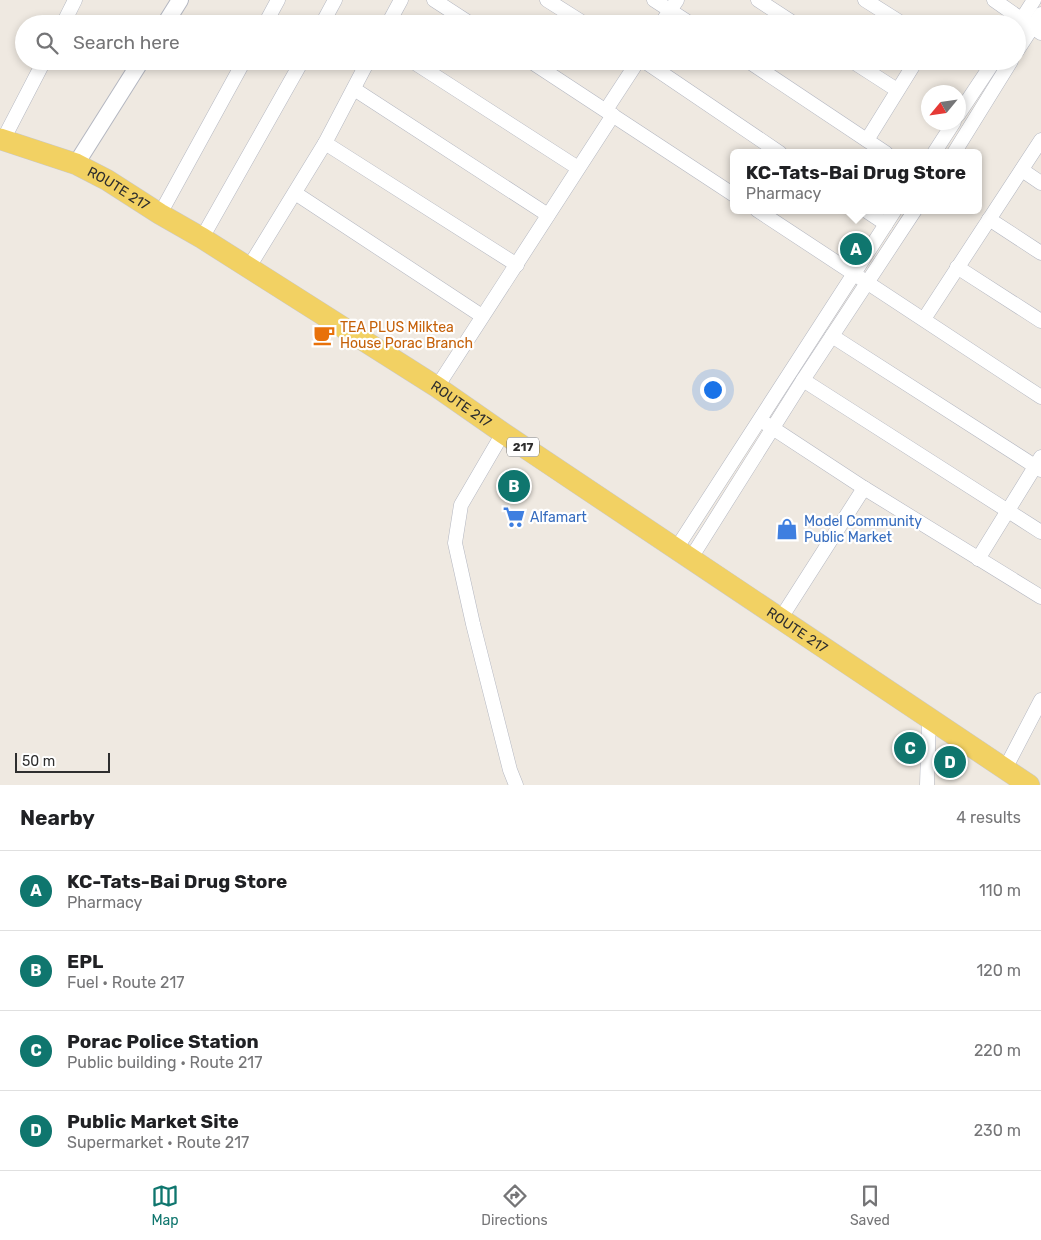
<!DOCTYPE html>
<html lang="en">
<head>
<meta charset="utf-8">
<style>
  body { margin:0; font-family:Rubik,sans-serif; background:#f6f6f6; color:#202124 }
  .compass { position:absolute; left:921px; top:85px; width:45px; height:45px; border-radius:50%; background:#fff; box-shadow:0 2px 8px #0003; rotate:241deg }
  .scale { position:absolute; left:15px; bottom:12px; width:95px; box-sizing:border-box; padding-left:5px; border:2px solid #2e2e2e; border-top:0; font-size:14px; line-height:18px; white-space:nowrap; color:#2e2e2e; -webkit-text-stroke:4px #fff; paint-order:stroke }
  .you { position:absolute; left:712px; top:389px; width:18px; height:18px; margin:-12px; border:4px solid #fff; border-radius:50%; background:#1a73e8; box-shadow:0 0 0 8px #1a73e833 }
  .badge { display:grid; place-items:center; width:32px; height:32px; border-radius:50%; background:#0f766e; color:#fff; font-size:16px; font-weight:700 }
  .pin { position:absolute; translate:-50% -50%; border:2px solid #fff; box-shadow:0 1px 5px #0006 }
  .popup { position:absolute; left:730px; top:149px; width:252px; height:65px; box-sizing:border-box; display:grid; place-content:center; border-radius:8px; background:#fff; filter:drop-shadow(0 1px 4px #0005); font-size:16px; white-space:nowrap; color:#757577 }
  .popup b { font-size:19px; color:#202124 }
  .popup::after { content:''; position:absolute; left:50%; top:100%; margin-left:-10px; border:10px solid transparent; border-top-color:#fff }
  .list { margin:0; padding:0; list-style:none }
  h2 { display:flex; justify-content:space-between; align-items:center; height:65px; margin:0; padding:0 20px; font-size:21px }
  h2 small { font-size:16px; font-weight:400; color:#757577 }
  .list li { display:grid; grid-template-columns:32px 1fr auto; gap:15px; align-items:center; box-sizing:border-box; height:80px; padding:0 20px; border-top:1px solid #e0e0e0 }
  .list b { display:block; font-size:19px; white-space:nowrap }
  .list p { margin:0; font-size:16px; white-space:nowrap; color:#757577 }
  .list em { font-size:16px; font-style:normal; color:#757577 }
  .icon { flex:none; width:28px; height:28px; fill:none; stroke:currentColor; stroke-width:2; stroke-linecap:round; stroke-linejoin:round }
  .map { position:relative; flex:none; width:1041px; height:785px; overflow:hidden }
  .search { position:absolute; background:#fff; box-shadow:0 2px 8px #0003; left:15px; right:15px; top:15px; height:55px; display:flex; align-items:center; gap:12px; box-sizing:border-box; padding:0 18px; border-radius:28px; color:#757577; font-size:19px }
  .sheet { height:385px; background:#fff }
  nav { display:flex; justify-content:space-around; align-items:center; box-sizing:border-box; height:70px; border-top:1px solid #e0e0e0; background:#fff; font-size:14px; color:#757577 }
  nav a { display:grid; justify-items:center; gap:2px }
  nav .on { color:#0f766e }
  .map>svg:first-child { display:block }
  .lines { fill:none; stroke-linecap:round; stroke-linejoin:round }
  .minor-casing { stroke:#b4b7c1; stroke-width:15 }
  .tertiary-casing { stroke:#b4b7c1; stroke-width:18 }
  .primary-casing { stroke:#c9c9c9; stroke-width:22 }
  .minor { stroke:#fff; stroke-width:14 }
  .tertiary { stroke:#fff; stroke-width:16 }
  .primary { stroke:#f2d163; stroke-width:21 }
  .labels { text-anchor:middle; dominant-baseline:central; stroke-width:4.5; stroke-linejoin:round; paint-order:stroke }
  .shield { fill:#fff; stroke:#6d6d6d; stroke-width:1 }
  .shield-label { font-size:12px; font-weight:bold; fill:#2e2e2e }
  .street-label { font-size:14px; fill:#2e2e2e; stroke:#fff }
  .food-label { font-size:14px; fill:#c56008; stroke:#fff; text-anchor:start }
  .shop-label { font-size:14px; fill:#366cbe; stroke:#fff; text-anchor:start }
</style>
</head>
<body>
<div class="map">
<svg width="1041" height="785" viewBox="0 0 1041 785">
  <rect width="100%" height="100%" fill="#efe9e1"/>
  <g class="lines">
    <g class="minor-casing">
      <g id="minor">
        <path d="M 434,0 L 471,24"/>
        <path d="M 547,0 L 585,24"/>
        <path d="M 654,0 L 691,24"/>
        <path d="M 758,0 L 795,24"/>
        <path d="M 865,0 L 903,24"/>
        <path d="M 994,0 L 1041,33"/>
        <path d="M 63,24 L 75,0"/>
        <path d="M 265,24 L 278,0"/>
        <path d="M 322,24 L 335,0"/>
        <path d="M 388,24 L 401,0"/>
        <path d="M 661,24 L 677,0"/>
        <path d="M 1018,25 L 1034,0"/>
        <path d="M 1017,51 L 1041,14"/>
        <path d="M 412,61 L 578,168"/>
        <path d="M 530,61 L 734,195"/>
        <path d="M 644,61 L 780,153"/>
        <path d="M 748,61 L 886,153"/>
        <path d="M 852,61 L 897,90"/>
        <path d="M 354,89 L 548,215"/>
        <path d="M 606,110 L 638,61"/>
        <path d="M 958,115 L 994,61"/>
        <path d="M 3,140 L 44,61"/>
        <path d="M 867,140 L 916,61"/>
        <path d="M 325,143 L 517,265"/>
        <path d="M 934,153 L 954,122"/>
        <path d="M 954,153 L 1011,61"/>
        <path d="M 1022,170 L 1041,183"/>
        <path d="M 295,193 L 482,316"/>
        <path d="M 757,210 L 1041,397"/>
        <path d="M 865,210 L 886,224"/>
        <path d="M 160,214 L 244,61"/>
        <path d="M 989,219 L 1041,253"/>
        <path d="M 202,238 L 302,61"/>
        <path d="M 249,267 L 325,143 L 368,61"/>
        <path d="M 957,267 L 1041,321"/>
        <path d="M 924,319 L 1041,140"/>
        <path d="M 832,336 L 1041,470"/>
        <path d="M 803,380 L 1041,532"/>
        <path d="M 437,387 L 613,115"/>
        <path d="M 765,423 L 864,488 L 1041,597"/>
        <path d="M 503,433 L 461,505 L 455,543 L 473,624 L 510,770 L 516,785"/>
        <path d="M 676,549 L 895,210"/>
        <path d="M 691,558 L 803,380 L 915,210"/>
        <path d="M 978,559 L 1041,457"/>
        <path d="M 781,618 L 864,488"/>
        <path d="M 1005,769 L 1041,700"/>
        <path d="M 927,785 L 929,717"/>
      </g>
    </g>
    <g class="tertiary-casing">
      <g id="tertiary">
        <path d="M 165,24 L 180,0"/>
        <path d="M 76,164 L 141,61"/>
      </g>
    </g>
    <g class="primary-casing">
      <g id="primary">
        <path id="s1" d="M 0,139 L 76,164 L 107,180 L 160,214 L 202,238 L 437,387 L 503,433 L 1029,785"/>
      </g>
    </g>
    <use href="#minor" class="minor"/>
    <use href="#tertiary" class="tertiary"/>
    <use href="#primary" class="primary"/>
  </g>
  <defs>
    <g id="cafe-bare" transform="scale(1.725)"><path d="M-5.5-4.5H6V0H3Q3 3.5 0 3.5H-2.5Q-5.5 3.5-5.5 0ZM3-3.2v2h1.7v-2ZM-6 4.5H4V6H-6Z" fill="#e8710a" stroke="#fff" stroke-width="2.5" paint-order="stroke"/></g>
    <g id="supermarket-bare" transform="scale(1.725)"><path d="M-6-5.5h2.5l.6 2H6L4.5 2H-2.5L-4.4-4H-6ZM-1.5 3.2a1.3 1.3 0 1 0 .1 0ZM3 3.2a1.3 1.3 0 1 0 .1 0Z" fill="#3f7fe0" stroke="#fff" stroke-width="2.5" paint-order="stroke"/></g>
    <g id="shop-bare" transform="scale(1.725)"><path d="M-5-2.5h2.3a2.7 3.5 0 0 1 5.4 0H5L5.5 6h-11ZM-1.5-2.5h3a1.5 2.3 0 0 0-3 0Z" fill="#3f7fe0" stroke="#fff" stroke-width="2.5" paint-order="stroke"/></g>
  </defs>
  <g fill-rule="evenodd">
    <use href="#cafe-bare" x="324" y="335"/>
    <use href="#supermarket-bare" x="514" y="517"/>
    <use href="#shop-bare" x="787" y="529"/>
  </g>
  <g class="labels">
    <rect class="shield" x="507" y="437.5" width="32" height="19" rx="4"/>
    <g class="shield-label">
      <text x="523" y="447">217</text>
    </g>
    <g class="street-label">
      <text stroke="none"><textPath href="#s1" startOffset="129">ROUTE 217</textPath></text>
      <text stroke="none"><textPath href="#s1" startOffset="534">ROUTE 217</textPath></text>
      <text stroke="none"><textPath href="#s1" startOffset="939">ROUTE 217</textPath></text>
    </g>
    <g class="food-label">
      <text x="340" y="327">TEA PLUS Milktea<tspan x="340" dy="16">House Porac Branch</tspan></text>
    </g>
    <g class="shop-label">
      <text x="530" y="517">Alfamart</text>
      <text x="804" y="521">Model Community<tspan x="804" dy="16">Public Market</tspan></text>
    </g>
  </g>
</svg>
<svg class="compass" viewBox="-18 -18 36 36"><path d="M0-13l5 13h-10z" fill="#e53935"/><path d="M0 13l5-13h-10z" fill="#757577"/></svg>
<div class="scale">50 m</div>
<div class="you"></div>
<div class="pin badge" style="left:856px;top:249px">A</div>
<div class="popup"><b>KC-Tats-Bai Drug Store</b>Pharmacy</div>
<div class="pin badge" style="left:514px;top:486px">B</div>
<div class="pin badge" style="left:910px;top:748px">C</div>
<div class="pin badge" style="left:950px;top:762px">D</div>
<div class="search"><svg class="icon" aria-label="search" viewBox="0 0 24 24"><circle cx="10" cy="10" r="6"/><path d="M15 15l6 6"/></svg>Search here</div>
</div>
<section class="sheet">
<h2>Nearby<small>4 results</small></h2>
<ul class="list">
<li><span class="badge">A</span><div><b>KC-Tats-Bai Drug Store</b><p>Pharmacy</p></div><em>110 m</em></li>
<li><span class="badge">B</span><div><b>EPL</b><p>Fuel · Route 217</p></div><em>120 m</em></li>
<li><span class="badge">C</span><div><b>Porac Police Station</b><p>Public building · Route 217</p></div><em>220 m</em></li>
<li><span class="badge">D</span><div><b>Public Market Site</b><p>Supermarket · Route 217</p></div><em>230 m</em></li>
</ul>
</section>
<nav>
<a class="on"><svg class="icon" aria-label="map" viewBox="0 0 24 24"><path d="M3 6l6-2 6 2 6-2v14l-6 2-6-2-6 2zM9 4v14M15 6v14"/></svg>Map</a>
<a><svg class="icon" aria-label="directions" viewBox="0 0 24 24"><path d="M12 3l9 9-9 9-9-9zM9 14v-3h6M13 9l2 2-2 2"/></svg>Directions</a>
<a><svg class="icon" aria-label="saved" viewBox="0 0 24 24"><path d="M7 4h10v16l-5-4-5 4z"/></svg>Saved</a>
</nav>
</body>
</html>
